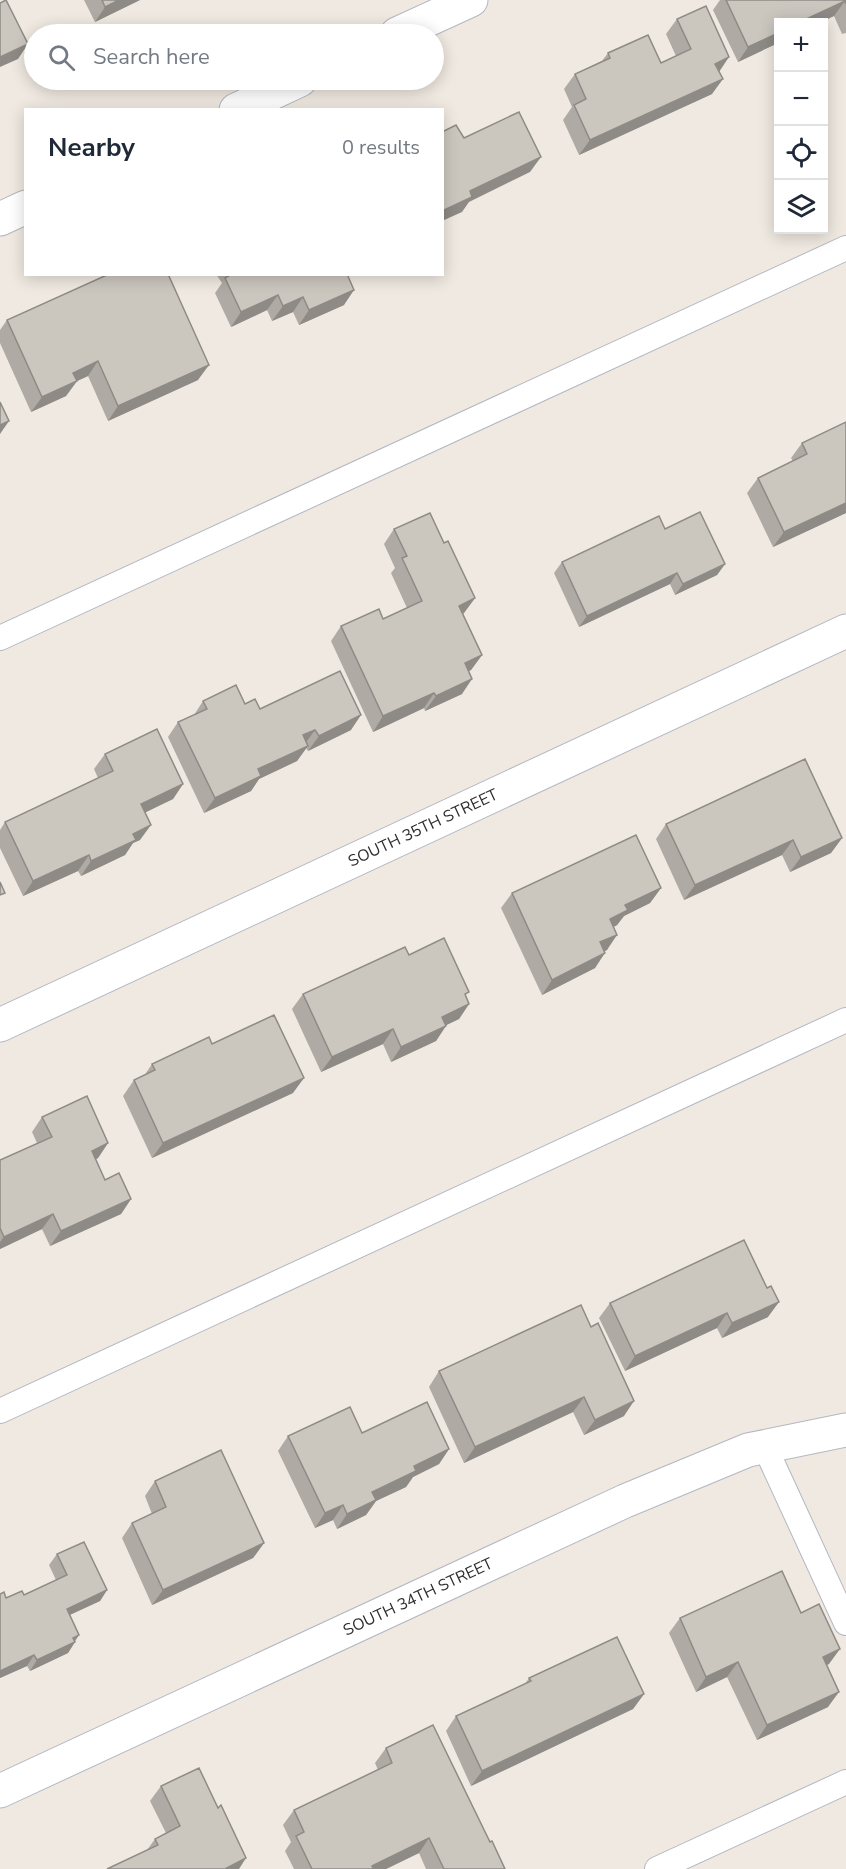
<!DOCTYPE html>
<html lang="en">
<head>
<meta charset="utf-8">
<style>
  body { margin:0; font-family:"Nunito Sans",sans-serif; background:#f2f2f3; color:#1f2937 }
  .controls { position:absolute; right:18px; top:18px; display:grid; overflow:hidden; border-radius:0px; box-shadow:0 3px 15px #0003 }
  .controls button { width:54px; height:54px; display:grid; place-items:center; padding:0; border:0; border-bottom:2px solid #e0e1e3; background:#fff; color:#1f2937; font:30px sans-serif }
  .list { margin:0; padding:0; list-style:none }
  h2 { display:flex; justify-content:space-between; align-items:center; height:78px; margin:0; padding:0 24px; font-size:26px }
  h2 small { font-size:20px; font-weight:400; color:#747a83 }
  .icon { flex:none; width:33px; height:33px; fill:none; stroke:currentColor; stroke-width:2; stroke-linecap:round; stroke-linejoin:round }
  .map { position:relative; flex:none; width:846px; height:1869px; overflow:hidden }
  .search { position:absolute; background:#fff; box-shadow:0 3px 15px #0003; left:24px; top:24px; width:420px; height:66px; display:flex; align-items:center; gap:15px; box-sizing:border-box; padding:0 21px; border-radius:33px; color:#747a83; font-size:22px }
  .panel { position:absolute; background:#fff; box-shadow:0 3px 15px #0003; left:24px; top:108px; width:420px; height:168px; border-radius:0px }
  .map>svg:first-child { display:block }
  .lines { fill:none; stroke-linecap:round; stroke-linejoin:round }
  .lane-casing { stroke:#b4b7c1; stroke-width:26 }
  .street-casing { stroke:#b4b7c1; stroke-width:35 }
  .lane { stroke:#fff; stroke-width:24 }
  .street { stroke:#fff; stroke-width:33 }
  .wall { fill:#afaba4 }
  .shaded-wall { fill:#8e8b86 }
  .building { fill:#cbc7bf; stroke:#8e8b86; stroke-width:1.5 }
  .labels { text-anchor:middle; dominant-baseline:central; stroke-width:6; stroke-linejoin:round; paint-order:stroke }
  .street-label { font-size:16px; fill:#2e2e2e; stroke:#fff }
</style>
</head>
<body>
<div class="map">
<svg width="846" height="1869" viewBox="0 0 846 1869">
  <rect width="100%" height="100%" fill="#efe9e1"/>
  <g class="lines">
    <g class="lane-casing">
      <g id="lane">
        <path d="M 0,638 L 846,248"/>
        <path d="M 0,1411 L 846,1020"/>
        <path d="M 765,1447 L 846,1623"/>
        <path d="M 657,1869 L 846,1782"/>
      </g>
    </g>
    <g class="street-casing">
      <g id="street">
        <path d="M 397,34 L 471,0"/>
        <path d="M 236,110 L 300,80"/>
        <path d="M 0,219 L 26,207"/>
        <path d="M 0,1025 L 846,631"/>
        <path d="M 0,1791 L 625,1501 L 748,1450 L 846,1430"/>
      </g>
    </g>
    <use href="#lane" class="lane"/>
    <use href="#street" class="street"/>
  </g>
  <g class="wall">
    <path d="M 84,0 L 140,0 L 95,22 Z"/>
    <path d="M 720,0 L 846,0 L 846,33 L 842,34 L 834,16 L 821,22 L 778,22 L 778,43 L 738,62 L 713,10 Z"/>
    <path d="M 677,19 L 719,72 L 712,94 L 579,155 L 563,120 L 572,107 L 564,89 L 575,74 L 602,61 L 608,53 L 661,63 L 676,56 L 666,34 Z"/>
    <path d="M 216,274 L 348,274 L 344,305 L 299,325 L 293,312 L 272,321 L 267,310 L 231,327 L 215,293 L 222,283 Z"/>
    <path d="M 7,320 L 198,380 L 108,421 L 88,376 L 77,381 L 66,396 L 31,412 L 0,343 L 0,330 Z"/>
    <path d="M 802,443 L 846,513 L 773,547 L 747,493 L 758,478 L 793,461 L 791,458 Z"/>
    <path d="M 394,529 L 444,543 L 475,598 L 463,614 L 482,655 L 471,670 L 469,671 L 462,694 L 425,711 L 424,708 L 373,732 L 331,641 L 341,626 L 383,619 L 407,608 L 391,573 L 395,568 L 384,544 Z"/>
    <path d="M 665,529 L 725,564 L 717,575 L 675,595 L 670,584 L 579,627 L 554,573 L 562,562 Z"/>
    <path d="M 203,701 L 245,704 L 260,709 L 351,730 L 308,751 L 306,748 L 297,761 L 259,779 L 251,791 L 204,813 L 168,737 L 178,722 L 194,715 Z"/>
    <path d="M 105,754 L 183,784 L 173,799 L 145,812 L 140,840 L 133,843 L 125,855 L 81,876 L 78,871 L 23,896 L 0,848 L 0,830 L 5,822 L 98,778 L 94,769 Z"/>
    <path d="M 666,824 L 842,838 L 831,853 L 790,872 L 782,855 L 684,900 L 656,839 Z"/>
    <path d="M 661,888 L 650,903 L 624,916 L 617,925 L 614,927 L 607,950 L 604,951 L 595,968 L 542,995 L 501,908 L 512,893 Z"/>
    <path d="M 409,955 L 466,997 L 469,1004 L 459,1019 L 446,1025 L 436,1041 L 391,1062 L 383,1044 L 321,1072 L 292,1009 L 303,994 Z"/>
    <path d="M 212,1044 L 293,1093 L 152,1158 L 123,1096 L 134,1080 L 144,1076 L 152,1064 Z"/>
    <path d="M 42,1117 L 108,1143 L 98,1158 L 95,1160 L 105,1180 L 131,1199 L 121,1214 L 50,1246 L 42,1229 L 0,1249 L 0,1160 L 37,1143 L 32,1132 Z"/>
    <path d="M 610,1303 L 768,1317 L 722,1338 L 717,1328 L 625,1371 L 599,1318 Z"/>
    <path d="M 581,1305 L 624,1416 L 584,1435 L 573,1412 L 464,1463 L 429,1387 L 439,1371 Z"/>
    <path d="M 362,1433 L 449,1449 L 439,1464 L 413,1477 L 406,1487 L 376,1501 L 366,1515 L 337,1529 L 333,1520 L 315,1528 L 278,1451 L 288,1436 Z"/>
    <path d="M 155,1481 L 264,1543 L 253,1558 L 152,1605 L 122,1538 L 132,1523 L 152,1514 L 145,1496 Z"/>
    <path d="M 57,1554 L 107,1590 L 100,1601 L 69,1615 L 79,1635 L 68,1653 L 30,1671 L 27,1666 L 0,1678 L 0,1594 L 6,1598 L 24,1595 L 56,1580 L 49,1565 Z"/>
    <path d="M 801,1613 L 829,1664 L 826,1665 L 828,1707 L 757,1740 L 727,1677 L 696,1692 L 669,1633 L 680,1618 Z"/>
    <path d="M 529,1678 L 644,1694 L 633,1709 L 471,1786 L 446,1731 L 456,1716 L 525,1684 Z"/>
    <path d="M 386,1748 L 490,1842 L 505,1869 L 426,1869 L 419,1853 L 386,1869 L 294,1869 L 285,1851 L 291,1842 L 283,1825 L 294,1810 L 378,1770 L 375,1763 Z"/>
    <path d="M 161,1786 L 218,1808 L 246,1858 L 147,1850 L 155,1839 L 166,1833 L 150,1801 Z"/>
  </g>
  <g class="shaded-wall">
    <path d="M 119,0 L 140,0 L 95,22 L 105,7 Z"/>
    <path d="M 845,1 L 834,16 L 821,22 L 800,22 Z"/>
    <path d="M 778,33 L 778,43 L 738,62 L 748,47 Z"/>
    <path d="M 28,44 L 18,59 L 0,67 L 0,57 Z"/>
    <path d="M 729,57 L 719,72 L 715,64 Z"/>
    <path d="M 723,79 L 712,94 L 579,155 L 590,140 Z"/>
    <path d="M 541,157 L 530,172 L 469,202 L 462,212 L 442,221 L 442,211 L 470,191 Z"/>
    <path d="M 354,290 L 344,305 L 299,325 L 309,310 Z"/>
    <path d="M 278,295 L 267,310 L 231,327 L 241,312 Z"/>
    <path d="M 303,297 L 293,312 L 272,321 L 283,306 Z"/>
    <path d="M 98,361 L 88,376 L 62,388 L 73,373 Z"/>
    <path d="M 209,365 L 198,380 L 108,421 L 118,406 Z"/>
    <path d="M 77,381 L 66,396 L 31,412 L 42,397 Z"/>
    <path d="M 9,421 L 0,434 L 0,425 Z"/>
    <path d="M 846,503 L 846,513 L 773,547 L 784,532 Z"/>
    <path d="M 725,564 L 717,575 L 675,595 L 683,584 Z"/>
    <path d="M 677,573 L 670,584 L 579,627 L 587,616 Z"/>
    <path d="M 475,598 L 464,613 L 448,621 L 459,606 Z"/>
    <path d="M 482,655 L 471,670 L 454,678 L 465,663 Z"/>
    <path d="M 472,679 L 462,694 L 425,711 L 436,696 Z"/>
    <path d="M 434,693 L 424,708 L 373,732 L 383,716 Z"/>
    <path d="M 361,715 L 351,730 L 308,751 L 319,736 Z"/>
    <path d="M 315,730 L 304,745 L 303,735 Z"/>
    <path d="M 308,746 L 297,761 L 259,779 L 251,791 L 204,813 L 215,798 L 258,769 Z"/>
    <path d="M 183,784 L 173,799 L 130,820 L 141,804 Z"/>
    <path d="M 151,825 L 140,840 L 133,843 L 125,855 L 81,876 L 91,861 L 133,834 Z"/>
    <path d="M 842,838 L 831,853 L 790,872 L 801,857 Z"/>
    <path d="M 793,840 L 782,855 L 684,900 L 695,885 Z"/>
    <path d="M 89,855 L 78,871 L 23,896 L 33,881 Z"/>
    <path d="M 661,888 L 650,903 L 624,916 L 617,925 L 599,934 L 610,919 L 625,905 Z"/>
    <path d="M 617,935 L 607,950 L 590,958 L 600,942 Z"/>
    <path d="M 605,953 L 595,968 L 542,995 L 552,980 Z"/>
    <path d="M 469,1004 L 459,1019 L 432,1032 L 442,1017 Z"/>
    <path d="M 446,1026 L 436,1041 L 391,1062 L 401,1047 Z"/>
    <path d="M 393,1029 L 383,1044 L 321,1072 L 332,1057 Z"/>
    <path d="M 304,1078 L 293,1093 L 152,1158 L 163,1143 Z"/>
    <path d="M 108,1143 L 98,1158 L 81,1166 L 92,1151 Z"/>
    <path d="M 131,1199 L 121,1214 L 50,1246 L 61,1231 Z"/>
    <path d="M 53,1214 L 42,1229 L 0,1249 L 0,1242 L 4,1237 Z"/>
    <path d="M 779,1302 L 768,1317 L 722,1338 L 732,1323 Z"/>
    <path d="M 727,1313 L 717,1328 L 625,1371 L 635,1356 Z"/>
    <path d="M 584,1397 L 573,1412 L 464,1463 L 475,1447 Z"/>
    <path d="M 634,1401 L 624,1416 L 584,1435 L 595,1420 Z"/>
    <path d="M 449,1449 L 439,1464 L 413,1477 L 406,1487 L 376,1501 L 366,1515 L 337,1529 L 347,1514 L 372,1492 L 414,1466 Z"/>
    <path d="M 343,1505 L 333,1520 L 315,1528 L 325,1513 Z"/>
    <path d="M 264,1543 L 253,1558 L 152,1605 L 163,1590 Z"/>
    <path d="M 107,1590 L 100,1601 L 59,1620 L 67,1609 Z"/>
    <path d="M 79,1635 L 73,1643 L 75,1642 L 68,1653 L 30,1671 L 37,1660 Z"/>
    <path d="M 840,1649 L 829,1664 L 812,1672 L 823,1657 Z"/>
    <path d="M 34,1655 L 27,1666 L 0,1678 L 0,1671 Z"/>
    <path d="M 738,1662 L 727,1677 L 696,1692 L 706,1677 Z"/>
    <path d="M 839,1692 L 828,1707 L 757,1740 L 767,1725 Z"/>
    <path d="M 644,1694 L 633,1709 L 471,1786 L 482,1771 Z"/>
    <path d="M 429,1838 L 419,1853 L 386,1869 L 369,1869 L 372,1866 Z"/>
    <path d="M 246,1858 L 239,1869 L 225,1869 Z"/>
  </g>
  <g class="building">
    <path d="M 6,0 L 28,44 L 0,57 L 0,3 Z"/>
    <path d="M 102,0 L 119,0 L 105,7 Z"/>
    <path d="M 726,0 L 846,0 L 846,4 L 845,1 L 800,22 L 778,22 L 778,33 L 748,47 Z"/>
    <path d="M 706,6 L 729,57 L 715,64 L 723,79 L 590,140 L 574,105 L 586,99 L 575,74 L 610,58 L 608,53 L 648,35 L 661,63 L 691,49 L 677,19 Z"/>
    <path d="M 519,112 L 541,157 L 470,191 L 472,197 L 442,211 L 442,132 L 456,125 L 464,138 Z"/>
    <path d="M 109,274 L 168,274 L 209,365 L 118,406 L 98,361 L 73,373 L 77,381 L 42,397 L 7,320 Z"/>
    <path d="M 232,274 L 347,274 L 354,290 L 309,310 L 303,297 L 283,306 L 278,295 L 241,312 L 225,278 Z"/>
    <path d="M 0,402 L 9,421 L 0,425 Z"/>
    <path d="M 846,422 L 846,503 L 784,532 L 758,478 L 807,454 L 802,443 Z"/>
    <path d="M 700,512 L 725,564 L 683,584 L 677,573 L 587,616 L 562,562 L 659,516 L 665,529 Z"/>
    <path d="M 430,513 L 444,543 L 448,541 L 475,598 L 459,606 L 482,655 L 465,663 L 472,679 L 436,696 L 434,693 L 383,716 L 341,626 L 379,609 L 383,619 L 422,601 L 402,558 L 407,556 L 394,529 Z"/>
    <path d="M 340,671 L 361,715 L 319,736 L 315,730 L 303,735 L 308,746 L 258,769 L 261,776 L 215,798 L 178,722 L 207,709 L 203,701 L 236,685 L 245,704 L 255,699 L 260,709 Z"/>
    <path d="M 157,729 L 183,784 L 141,804 L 151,825 L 133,834 L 136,840 L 91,861 L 89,855 L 33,881 L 5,822 L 113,771 L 105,754 Z"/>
    <path d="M 805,759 L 842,838 L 801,857 L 793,840 L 695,885 L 666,824 Z"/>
    <path d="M 636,835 L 661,888 L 625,905 L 628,910 L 610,919 L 617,935 L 600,942 L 605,953 L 552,980 L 512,893 Z"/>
    <path d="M 0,882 L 5,893 L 0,895 Z"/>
    <path d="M 444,938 L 469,992 L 465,994 L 469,1004 L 442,1017 L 446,1026 L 401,1047 L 393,1029 L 332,1057 L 303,994 L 405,947 L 409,955 Z"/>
    <path d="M 274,1015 L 304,1078 L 163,1143 L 134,1080 L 155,1070 L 152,1064 L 209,1037 L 212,1044 Z"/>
    <path d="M 87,1096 L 108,1143 L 92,1151 L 105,1180 L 119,1173 L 131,1199 L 61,1231 L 53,1214 L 4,1237 L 0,1228 L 0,1160 L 52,1137 L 42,1117 Z"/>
    <path d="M 744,1240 L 767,1288 L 771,1286 L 779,1302 L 732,1323 L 727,1313 L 635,1356 L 610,1303 Z"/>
    <path d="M 581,1305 L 591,1327 L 598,1323 L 634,1401 L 595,1420 L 584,1397 L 475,1447 L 439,1371 Z"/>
    <path d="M 427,1402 L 449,1449 L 414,1466 L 416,1471 L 372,1492 L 376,1500 L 347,1514 L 343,1505 L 325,1513 L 288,1436 L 350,1407 L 362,1433 Z"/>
    <path d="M 221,1450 L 264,1543 L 163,1590 L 132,1523 L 166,1507 L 155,1481 Z"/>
    <path d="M 84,1542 L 107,1590 L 67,1609 L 79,1635 L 73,1638 L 75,1642 L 37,1660 L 34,1655 L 0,1671 L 0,1594 L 4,1592 L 6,1598 L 22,1591 L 24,1595 L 67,1575 L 57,1554 Z"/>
    <path d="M 782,1571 L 801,1613 L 819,1604 L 840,1649 L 823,1657 L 839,1692 L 767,1725 L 738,1662 L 706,1677 L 680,1618 Z"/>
    <path d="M 617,1637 L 644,1694 L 482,1771 L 456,1716 L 531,1681 L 529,1678 Z"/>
    <path d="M 433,1725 L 490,1842 L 492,1841 L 505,1869 L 444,1869 L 429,1838 L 372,1866 L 373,1869 L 312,1869 L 296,1836 L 304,1832 L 294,1810 L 392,1763 L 386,1748 Z"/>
    <path d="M 199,1768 L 218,1808 L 221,1805 L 246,1858 L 225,1869 L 107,1869 L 158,1845 L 155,1839 L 180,1826 L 161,1786 Z"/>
  </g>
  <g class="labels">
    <g class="street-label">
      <text transform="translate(423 828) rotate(-25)">SOUTH 35TH STREET</text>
      <text transform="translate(418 1597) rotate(-25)">SOUTH 34TH STREET</text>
    </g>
  </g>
</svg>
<div class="controls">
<button>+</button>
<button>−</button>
<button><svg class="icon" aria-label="locate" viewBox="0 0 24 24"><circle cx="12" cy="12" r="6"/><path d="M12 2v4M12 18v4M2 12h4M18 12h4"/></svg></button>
<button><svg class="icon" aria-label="layers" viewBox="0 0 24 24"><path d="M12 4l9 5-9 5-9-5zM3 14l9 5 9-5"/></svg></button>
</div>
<div class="search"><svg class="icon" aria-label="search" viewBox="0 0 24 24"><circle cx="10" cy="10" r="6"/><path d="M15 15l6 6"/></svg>Search here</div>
<section class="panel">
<h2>Nearby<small>0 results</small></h2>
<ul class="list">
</ul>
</section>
</div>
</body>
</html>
